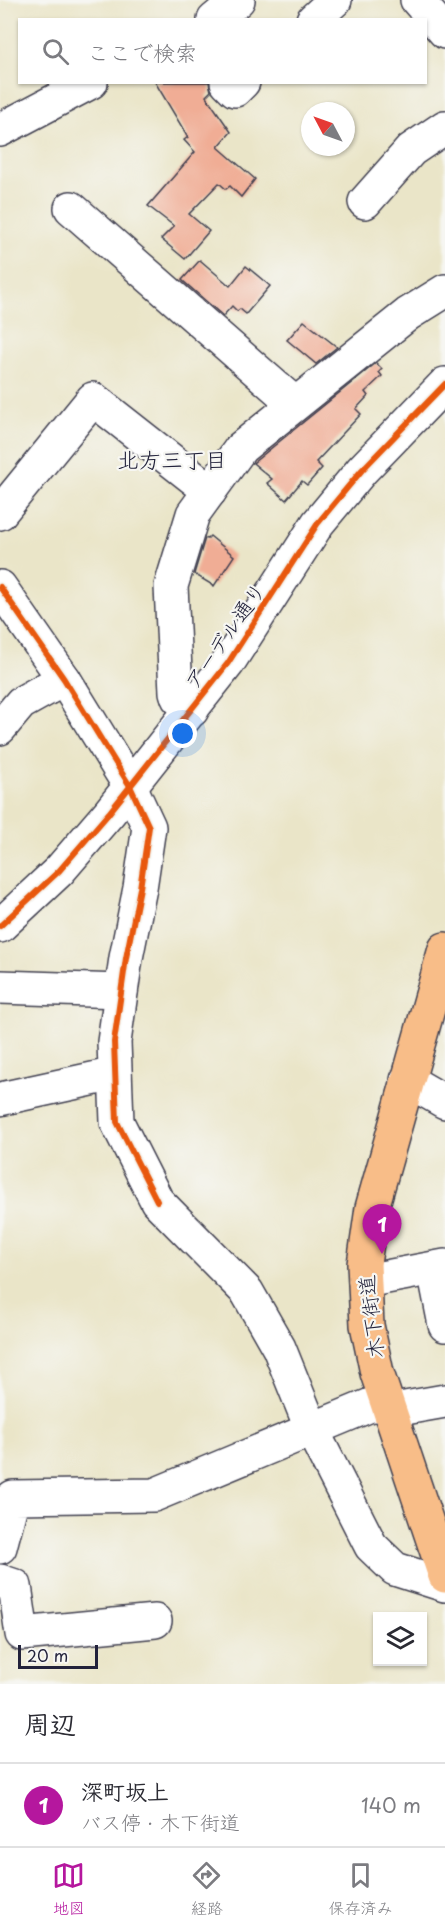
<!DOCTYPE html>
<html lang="ja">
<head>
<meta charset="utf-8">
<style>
  body { margin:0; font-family:"Playpen Sans","Klee One",sans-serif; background:#f7f7f7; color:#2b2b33 }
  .controls { position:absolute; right:18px; bottom:18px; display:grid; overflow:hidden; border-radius:0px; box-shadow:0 2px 4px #0004 }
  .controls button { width:54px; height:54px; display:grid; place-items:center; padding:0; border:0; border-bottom:2px solid #e1e1e2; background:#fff; color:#2b2b33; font:30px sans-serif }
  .compass { position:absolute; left:301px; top:102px; width:54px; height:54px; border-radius:50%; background:#fff; box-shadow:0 2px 4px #0004; rotate:311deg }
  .scale { position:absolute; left:18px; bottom:15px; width:80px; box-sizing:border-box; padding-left:6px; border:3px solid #22223b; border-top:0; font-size:16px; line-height:21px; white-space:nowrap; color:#22223b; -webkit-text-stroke:4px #f6f6f2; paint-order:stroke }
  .you { position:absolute; left:183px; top:734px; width:21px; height:21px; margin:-15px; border:4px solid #fff; border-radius:50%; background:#1a73e8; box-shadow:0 0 0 9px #1a73e833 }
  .badge { display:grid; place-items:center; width:39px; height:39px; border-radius:50%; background:#b5179e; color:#fff; font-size:20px; font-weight:700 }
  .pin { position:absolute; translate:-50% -50px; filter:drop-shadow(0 2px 3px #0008) }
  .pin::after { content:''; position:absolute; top:32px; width:21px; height:18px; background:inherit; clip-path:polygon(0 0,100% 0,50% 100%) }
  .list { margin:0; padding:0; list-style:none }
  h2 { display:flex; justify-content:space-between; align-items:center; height:78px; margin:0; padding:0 24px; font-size:26px }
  h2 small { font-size:20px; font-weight:400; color:#7c7c81 }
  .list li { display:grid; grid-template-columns:39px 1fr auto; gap:18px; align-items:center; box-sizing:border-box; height:84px; padding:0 24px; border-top:2px solid #e1e1e2 }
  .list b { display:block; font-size:22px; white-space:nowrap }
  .list p { margin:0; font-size:20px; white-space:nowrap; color:#7c7c81 }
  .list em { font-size:20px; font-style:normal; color:#7c7c81 }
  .icon { flex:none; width:33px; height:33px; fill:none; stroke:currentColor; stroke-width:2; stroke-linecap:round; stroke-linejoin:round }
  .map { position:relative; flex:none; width:445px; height:1684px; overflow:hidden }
  .search { position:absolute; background:#fff; box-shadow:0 2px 4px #0004; left:18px; right:18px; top:18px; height:66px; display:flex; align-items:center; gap:15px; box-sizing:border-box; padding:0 21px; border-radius:0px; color:#7c7c81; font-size:22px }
  .sheet { height:162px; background:#fff }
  nav { display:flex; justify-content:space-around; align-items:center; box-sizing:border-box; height:84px; border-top:2px solid #e1e1e2; background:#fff; font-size:16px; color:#7c7c81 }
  nav a { display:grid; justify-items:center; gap:3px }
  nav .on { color:#b5179e }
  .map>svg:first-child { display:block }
  .building { fill:#f0ad95 }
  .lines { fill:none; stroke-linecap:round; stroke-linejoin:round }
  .minor-casing { stroke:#403f50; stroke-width:36 }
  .major-casing { stroke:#403f50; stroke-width:36 }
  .minor { stroke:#fff; stroke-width:33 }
  .major { stroke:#f8bd88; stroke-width:33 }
  .cycleway-casing { stroke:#f6f6f2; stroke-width:10 }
  .cycleway { stroke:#e8590c; stroke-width:6 }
  .labels { text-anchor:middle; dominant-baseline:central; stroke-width:4.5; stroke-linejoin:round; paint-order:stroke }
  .street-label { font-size:21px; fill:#22223b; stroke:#f6f6f2 }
  .neighbourhood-label { font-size:22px; fill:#22223b; stroke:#f6f6f2 }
</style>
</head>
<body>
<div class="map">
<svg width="445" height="1684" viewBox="0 0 445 1684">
  <rect width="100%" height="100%" fill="#f6f6f2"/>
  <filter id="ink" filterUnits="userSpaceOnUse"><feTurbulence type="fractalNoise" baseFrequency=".0167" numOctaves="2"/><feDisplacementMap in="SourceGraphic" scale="12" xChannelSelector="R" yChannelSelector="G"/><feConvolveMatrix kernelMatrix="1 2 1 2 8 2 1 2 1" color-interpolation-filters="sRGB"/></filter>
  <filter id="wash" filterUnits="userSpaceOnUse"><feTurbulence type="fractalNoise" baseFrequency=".008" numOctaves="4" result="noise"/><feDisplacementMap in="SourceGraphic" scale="24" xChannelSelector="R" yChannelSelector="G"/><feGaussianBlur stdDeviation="1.35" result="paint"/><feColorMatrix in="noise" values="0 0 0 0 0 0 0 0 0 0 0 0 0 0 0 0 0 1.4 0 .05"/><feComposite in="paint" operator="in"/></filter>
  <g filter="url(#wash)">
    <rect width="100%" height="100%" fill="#eae5c8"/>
    <g id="blocks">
      <g class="building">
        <path d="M 155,82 L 209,82 L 211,91 L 206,96 L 231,132 L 218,147 L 255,179 L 241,197 L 230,186 L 226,189 L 219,183 L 189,214 L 209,231 L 185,259 L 161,239 L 174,226 L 148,206 L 195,152 L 184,140 L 188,137 Z"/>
        <path d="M 200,260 L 230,286 L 246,266 L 270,286 L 246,314 L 240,309 L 237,311 L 232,306 L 223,316 L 182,280 Z"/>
        <path d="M 304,321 L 337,347 L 316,364 L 287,340 Z"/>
        <path d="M 376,363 L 382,369 L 379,372 L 382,376 L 365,392 L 368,396 L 356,409 L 361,414 L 316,462 L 322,468 L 307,485 L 302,481 L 286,500 L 267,483 L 272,479 L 253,463 Z"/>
        <path d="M 210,536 L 234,556 L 214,586 L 194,574 L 205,538 L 207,539 Z"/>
      </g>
    </g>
  </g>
  <g filter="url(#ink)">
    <use href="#blocks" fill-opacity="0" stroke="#403f50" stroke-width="1.5"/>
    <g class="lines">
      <g class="minor-casing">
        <g id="minor">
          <path d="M 417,0 L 445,32"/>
          <path d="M 214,20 L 238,0"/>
          <path d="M 313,20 L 335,0"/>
          <path d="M 227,82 L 235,90 L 243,82"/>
          <path d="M 0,130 L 91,82"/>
          <path d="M 365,202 L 411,150 L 445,127"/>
          <path d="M 71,208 L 295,404"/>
          <path d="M 0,513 L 93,399 L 210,491"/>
          <path d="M 0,587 L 64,679 L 120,770 L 130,786 L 149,827 L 140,888 L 126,958 L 114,1042 L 117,1122 L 157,1201 L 247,1292 L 279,1348 L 312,1430 L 371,1546 L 395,1569 L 445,1585"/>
          <path d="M 192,710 L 178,698 L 176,692 L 171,586 L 193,514 L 241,448 L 408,314 L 445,291"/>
          <path d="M 0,728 L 21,703 L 64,679"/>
          <path d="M 0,926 L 59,871 L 109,813 L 228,663 L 318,523 L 362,470 L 445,384"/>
          <path d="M 0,987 L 121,991"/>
          <path d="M 407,1080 L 445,1102"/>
          <path d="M 0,1099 L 115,1074"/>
          <path d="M 434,1269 L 445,1325"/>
          <path d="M 365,1281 L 445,1266"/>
          <path d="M 388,1411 L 445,1401"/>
          <path d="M 0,1547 L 13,1497 L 154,1495 L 385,1399"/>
          <path d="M 0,1581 L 15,1586 L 22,1634 L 155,1621"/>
        </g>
      </g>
      <g class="major-casing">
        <path id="major" d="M 445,949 L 372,1208 L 364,1264 L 367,1325 L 377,1373 L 445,1576"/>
      </g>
      <use href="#minor" class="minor"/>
      <use href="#major" class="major"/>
      <g class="cycleway-casing">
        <g id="cycleway">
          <path d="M 0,587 L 64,679 L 120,770 L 130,786 L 149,827 L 140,888 L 126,958 L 114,1042 L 117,1122 L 157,1201"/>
          <path d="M 0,926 L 59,871 L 109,813 L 228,663 L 318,523 L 362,470 L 445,384"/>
        </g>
      </g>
      <use href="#cycleway" class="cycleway"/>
    </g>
  </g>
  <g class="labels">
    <g class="street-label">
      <text transform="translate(224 635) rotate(-55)">アーデル通り</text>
      <text transform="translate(370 1317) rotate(-97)">木下街道</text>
    </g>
    <g class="neighbourhood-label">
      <text x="172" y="458">北方三丁目</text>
    </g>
  </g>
</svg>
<div class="controls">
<button><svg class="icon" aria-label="layers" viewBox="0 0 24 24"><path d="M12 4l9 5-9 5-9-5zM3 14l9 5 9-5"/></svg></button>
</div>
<svg class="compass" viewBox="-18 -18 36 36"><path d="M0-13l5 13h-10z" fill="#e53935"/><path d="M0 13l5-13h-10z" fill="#7c7c81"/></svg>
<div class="scale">20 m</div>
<div class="you"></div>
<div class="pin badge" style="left:382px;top:1254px">1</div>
<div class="search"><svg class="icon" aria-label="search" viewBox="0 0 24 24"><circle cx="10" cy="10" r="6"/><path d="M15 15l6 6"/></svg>ここで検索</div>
</div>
<section class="sheet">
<h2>周辺<small></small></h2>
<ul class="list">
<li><span class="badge">1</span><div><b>深町坂上</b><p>バス停 · 木下街道</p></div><em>140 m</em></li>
</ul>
</section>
<nav>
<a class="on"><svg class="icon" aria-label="map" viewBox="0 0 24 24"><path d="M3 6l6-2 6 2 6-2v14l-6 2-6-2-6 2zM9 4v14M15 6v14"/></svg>地図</a>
<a><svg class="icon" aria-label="directions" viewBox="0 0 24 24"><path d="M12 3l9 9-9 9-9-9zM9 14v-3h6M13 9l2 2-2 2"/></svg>経路</a>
<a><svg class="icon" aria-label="saved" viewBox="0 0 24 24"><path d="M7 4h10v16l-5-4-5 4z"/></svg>保存済み</a>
</nav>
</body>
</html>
